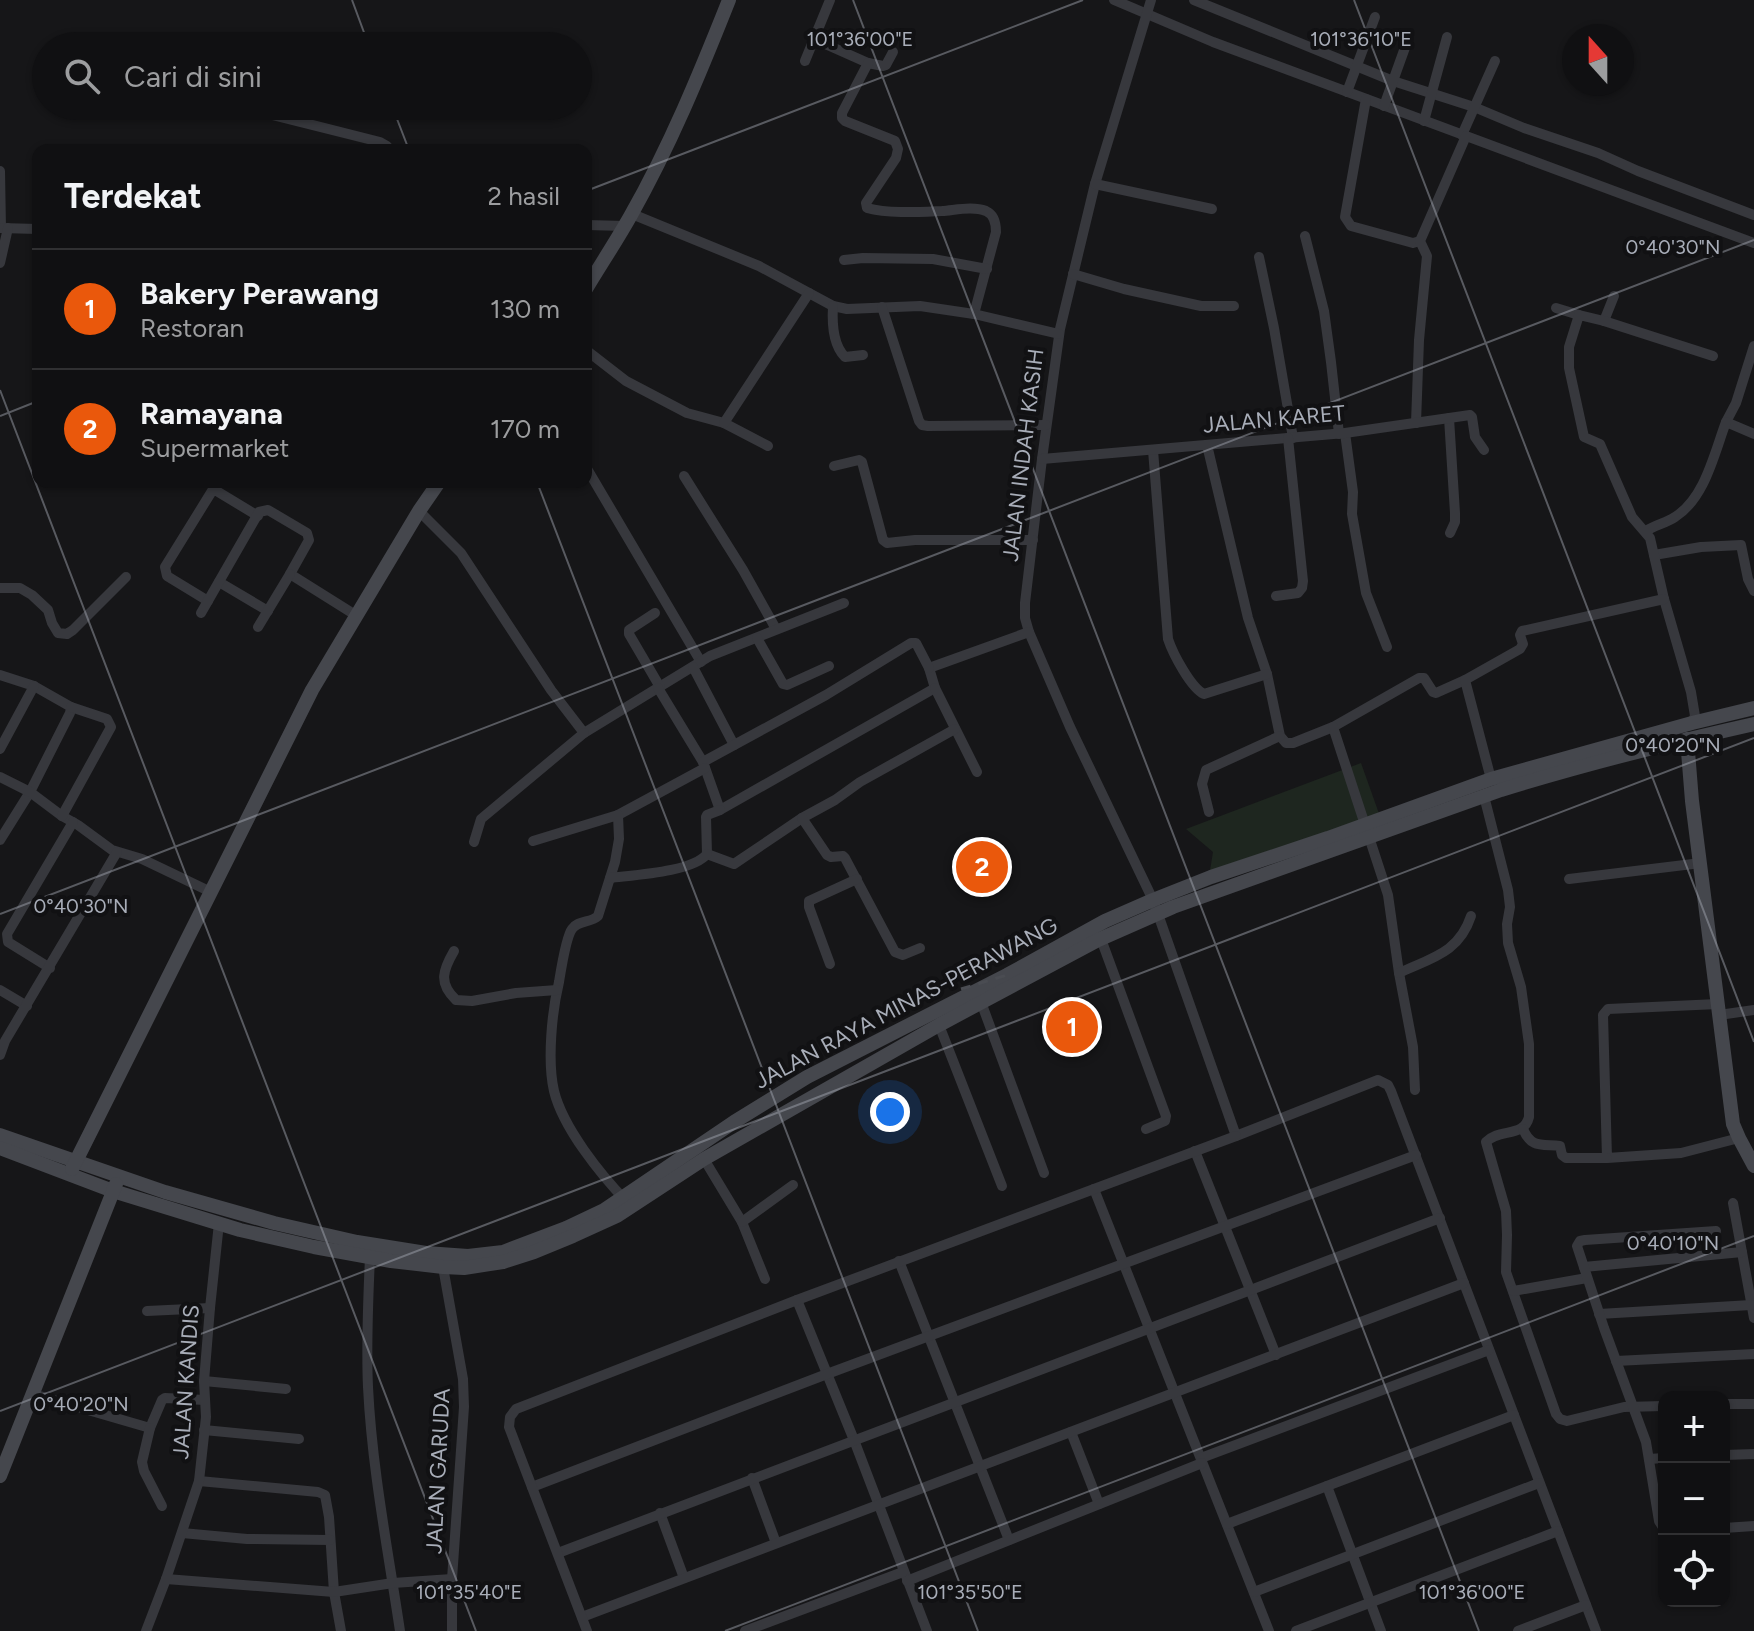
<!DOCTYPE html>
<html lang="id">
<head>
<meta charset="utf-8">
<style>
  body { margin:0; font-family:Figtree,sans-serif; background:#1e1e20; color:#f1f3f6 }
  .controls { position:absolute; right:24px; bottom:24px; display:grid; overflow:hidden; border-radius:16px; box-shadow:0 2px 6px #0004 }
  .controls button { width:72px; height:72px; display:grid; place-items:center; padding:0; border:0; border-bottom:2px solid #303032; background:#101012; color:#f1f3f6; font:40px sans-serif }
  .compass { position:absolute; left:1562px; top:24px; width:72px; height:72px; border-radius:50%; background:#101012; box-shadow:0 2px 6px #0004; rotate:339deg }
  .you { position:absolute; left:890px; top:1112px; width:28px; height:28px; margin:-20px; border:6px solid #fff; border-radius:50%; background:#1a73e8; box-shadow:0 0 0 12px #1a73e833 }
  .badge { display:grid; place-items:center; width:52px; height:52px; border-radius:50%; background:#ea580c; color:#fff; font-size:26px; font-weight:700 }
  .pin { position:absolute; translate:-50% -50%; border:4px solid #fff; box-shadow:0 2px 8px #0006 }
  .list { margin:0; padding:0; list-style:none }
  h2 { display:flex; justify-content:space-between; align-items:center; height:104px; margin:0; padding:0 32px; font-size:34px }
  h2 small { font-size:26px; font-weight:400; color:#9c9d9f }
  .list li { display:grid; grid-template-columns:52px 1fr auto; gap:24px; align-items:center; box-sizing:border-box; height:120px; padding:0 32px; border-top:2px solid #303032 }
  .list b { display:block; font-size:30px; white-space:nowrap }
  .list p { margin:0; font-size:26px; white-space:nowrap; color:#9c9d9f }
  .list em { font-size:26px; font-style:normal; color:#9c9d9f }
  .icon { flex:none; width:44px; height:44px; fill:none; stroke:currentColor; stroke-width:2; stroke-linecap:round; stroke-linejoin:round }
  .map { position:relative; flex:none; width:1754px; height:1631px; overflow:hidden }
  .search { position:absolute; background:#101012; box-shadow:0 2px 6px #0004; left:32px; top:32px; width:560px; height:88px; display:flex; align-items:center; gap:20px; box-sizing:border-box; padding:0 28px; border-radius:44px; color:#9c9d9f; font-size:30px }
  .panel { position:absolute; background:#101012; box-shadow:0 2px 6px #0004; left:32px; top:144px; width:560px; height:344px; border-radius:16px }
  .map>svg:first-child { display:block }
  .green { fill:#1e261f }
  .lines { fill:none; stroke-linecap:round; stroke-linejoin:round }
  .street { stroke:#37383d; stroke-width:10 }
  .secondary { stroke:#45474d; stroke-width:14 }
  .rail { stroke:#4a4c52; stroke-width:3; stroke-dasharray:10 8; stroke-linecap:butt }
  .ticks { fill:none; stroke:#a8adb8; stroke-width:2; stroke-opacity:0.45 }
  .labels { text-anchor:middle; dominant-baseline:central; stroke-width:8; stroke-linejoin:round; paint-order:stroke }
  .street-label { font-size:22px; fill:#a8adb8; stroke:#111113 }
  .ticks-label { font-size:20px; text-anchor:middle; fill:#a8adb8; stroke:#111113; stroke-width:8; stroke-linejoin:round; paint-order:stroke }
</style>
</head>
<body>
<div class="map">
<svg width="1754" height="1631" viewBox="0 0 1754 1631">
  <rect width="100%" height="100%" fill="#161618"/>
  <path class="green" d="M 1361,763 L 1382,822 L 1208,883 L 1213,852 L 1186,829 Z"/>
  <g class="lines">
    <g class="street">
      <path d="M 1114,0 L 1213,42 L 1754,243"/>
      <path d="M 1151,0 L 1095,184 L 1060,329 L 1042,459 L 1025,603 L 1025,618 L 1029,632 L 1070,727 L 1153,900 L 1236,1136 L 1378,1080 L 1388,1085 L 1391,1091 L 1596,1631"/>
      <path d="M 1194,0 L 1393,81 L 1474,107 L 1524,128 L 1598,153 L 1638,171 L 1754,215"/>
      <path d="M 814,39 L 868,63 L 883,66 L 886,65 L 893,52"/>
      <path d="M 805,61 L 830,0"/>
      <path d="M 868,63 L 842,113 L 842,118 L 845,121 L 895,141 L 898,149 L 896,158 L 866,203 L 867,208 C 889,214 919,212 942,211 C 956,210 973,206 986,211 C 995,215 996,224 996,232 L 974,314"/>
      <path d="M 1347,92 L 1375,17"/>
      <path d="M 1366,99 L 1345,217 L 1351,226 L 1413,243 L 1420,241"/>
      <path d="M 237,106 L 380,142 L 387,146 L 389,150"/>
      <path d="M 1384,106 L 1407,42"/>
      <path d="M 1424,121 L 1447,37"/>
      <path d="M 1462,135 L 1495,61"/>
      <path d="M 0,171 L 1,228"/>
      <path d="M 1095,184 L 1212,209"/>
      <path d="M 632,214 L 759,266 L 833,306 L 847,309 L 920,306 L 974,314 L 1059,334"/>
      <path d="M 586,225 L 625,226"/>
      <path d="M 0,228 L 38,229"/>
      <path d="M 1305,236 L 1324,311 L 1331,362 L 1339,434"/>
      <path d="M 1259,257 L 1274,328 L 1293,438"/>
      <path d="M 844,260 L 863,258 L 933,259 L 987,269"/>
      <path d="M 0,263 L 8,228"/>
      <path d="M 1073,274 L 1124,289 L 1201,306 L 1234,306"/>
      <path d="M 833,306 C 832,322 833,345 845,357 L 863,355"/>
      <path d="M 882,307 L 919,421 L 922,425 L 928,426 L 1046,425"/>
      <path d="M 1556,308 L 1579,315"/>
      <path d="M 1604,321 L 1614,296"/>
      <path d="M 1754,346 L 1736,403 L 1726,422 L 1754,434"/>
      <path d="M 586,350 L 626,381 L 687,413 L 724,423 L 768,446"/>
      <path d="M 1449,418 L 1455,513 L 1455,522 L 1450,533"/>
      <path d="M 724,423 L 809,293"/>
      <path d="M 1416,423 L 1419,340 L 1427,256 L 1420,241 L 1466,136"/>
      <path d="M 1345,433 L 1353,492 L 1352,514 L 1366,593 L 1387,647"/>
      <path d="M 1207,445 L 1248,618 L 1267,674 L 1280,736 L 1286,743 L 1293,743 L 1333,727 L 1419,678 L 1424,678 L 1433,692 L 1436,693 L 1465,680"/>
      <path d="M 1153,450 L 1168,639 C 1173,654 1191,688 1204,694 L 1267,674"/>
      <path d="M 1042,459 L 1345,433 L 1470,415 L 1472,417 L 1475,437 L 1484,450"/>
      <path d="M 834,466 L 859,460 L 862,462 L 883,540 L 887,543 L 915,540 L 1033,540"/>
      <path d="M 586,467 L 701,662"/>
      <path d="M 684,476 L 743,570 L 776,629"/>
      <path d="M 419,511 L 461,553 L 551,690 L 584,733 L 710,656 L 844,603"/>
      <path d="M 1646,531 C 1655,525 1666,523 1675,517 C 1705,498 1714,454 1726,422"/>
      <path d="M 1654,555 L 1701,547 L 1741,545 L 1748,579 L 1754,591"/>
      <path d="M 219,582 L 268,611"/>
      <path d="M 0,588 L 20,588 L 32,595 L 48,610 L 52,623 L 58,633 L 67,634 L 73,630 L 126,577"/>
      <path d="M 1276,596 L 1298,593 L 1302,588 L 1303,581 L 1288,438"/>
      <path d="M 208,601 L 167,576 L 165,567 L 212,491 L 215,490 L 258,516"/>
      <path d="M 201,613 L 259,512 L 268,510 L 307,533 L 309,540 L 290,574 L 357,616"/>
      <path d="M 655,613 L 629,630 L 629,634 L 660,687"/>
      <path d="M 258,627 L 290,574"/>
      <path d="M 757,638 L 783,684 L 787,685 L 829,666"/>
      <path d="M 693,667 L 734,745"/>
      <path d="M 0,675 L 34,686 L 71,707 L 70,713 L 30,792 L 0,840"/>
      <path d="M 658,688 L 703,762 L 720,810 L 935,688 L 929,668 L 1029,632"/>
      <path d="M 935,688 L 977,772"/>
      <path d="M 1691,725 L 1695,716 L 1691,692 L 1664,599 L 1650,538 L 1632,517 L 1600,444 L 1584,437 L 1569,368 L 1569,347 L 1579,315 L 1604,321 L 1713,356"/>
      <path d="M 1333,727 L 1388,895 L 1399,973 L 1413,1047 L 1415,1090"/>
      <path d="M 0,749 L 34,686"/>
      <path d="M 703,762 L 826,695 L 911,643 L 916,643 L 929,668"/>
      <path d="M 0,777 L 30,792 L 62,816 L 78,825 L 112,850 L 142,859 L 211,892"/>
      <path d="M 1491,779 L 1465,680 L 1520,649 L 1523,644 L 1520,635 L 1522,631 L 1664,599"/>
      <path d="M 1484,796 L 1508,890 L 1510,907 L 1507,924 L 1508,943 L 1521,987 L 1529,1044 L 1529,1117 C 1524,1138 1499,1128 1486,1142 L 1506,1211 L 1507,1235 L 1506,1272 L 1556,1414 L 1560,1419 L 1567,1421 L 1624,1407 L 1664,1406"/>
      <path d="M 720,810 L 707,815 L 706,817 L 707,854 L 734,864 L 802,818 L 835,800 L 860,782 L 955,729"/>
      <path d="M 1209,812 L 1202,784 L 1206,770 L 1280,736"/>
      <path d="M 618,815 L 705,768"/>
      <path d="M 62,816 L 111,727 L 107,719 L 71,707"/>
      <path d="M 802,818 L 827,855 L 831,857 L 843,856 L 845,858 L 895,952 L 903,955 L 920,948"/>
      <path d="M 533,841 L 618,815 L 619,839 L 615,862 L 598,916 C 591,923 578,920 572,929 C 566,937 561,970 559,982 C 552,1011 547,1061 554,1091 C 563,1128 601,1175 627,1202"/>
      <path d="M 474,842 L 481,819 L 584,733"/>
      <path d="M 610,878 C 634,875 693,872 707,854"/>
      <path d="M 1569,879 L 1701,863"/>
      <path d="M 1101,939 L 1166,1116 L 1165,1121 L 1146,1129"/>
      <path d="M 454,951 C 443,970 438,983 456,1000 L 472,1001 L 516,993 L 557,990"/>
      <path d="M 830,964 L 809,907 L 809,901 L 857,879"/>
      <path d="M 50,968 L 8,942 L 7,934 L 73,822"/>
      <path d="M 1399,973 C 1431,958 1459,953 1471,916"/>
      <path d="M 0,990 L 27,1006"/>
      <path d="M 981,1002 L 1044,1173"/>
      <path d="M 1718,1004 L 1608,1009 L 1603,1015 L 1607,1158 L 1681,1153 L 1739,1138"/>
      <path d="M 1719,1015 L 1754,1010"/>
      <path d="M 939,1025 L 1002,1186"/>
      <path d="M 0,1055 L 5,1041 L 117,852"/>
      <path d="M 1523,1129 C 1531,1148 1541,1144 1560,1146 L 1562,1155 L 1566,1158 L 1607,1158"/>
      <path d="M 1195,1151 L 1276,1355"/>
      <path d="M 704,1159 L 742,1222 L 765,1279"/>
      <path d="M 1094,1189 L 1269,1631"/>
      <path d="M 1733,1203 L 1754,1318"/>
      <path d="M 742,1222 L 793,1185"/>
      <path d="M 370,1257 C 368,1301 366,1344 368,1387 C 372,1469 388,1550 400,1631"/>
      <path d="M 899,1261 L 1009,1540"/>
      <path d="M 443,1267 L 463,1379 L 464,1407 L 452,1579 L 452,1631"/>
      <path d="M 1584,1267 L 1742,1252"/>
      <path d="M 1513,1291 L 1587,1278"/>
      <path d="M 797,1300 L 854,1440 L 927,1631"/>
      <path d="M 147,1311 L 210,1308"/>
      <path d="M 1599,1314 L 1751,1305"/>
      <path d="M 1616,1361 L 1754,1354"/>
      <path d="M 204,1381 L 286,1389"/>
      <path d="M 33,1394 L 150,1428 L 162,1400 L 165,1398 L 205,1400"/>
      <path d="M 1724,1404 L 1754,1404"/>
      <path d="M 150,1428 L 142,1462 L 144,1471 L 162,1506"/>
      <path d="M 204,1430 L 299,1439"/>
      <path d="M 1071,1432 L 1099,1504"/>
      <path d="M 1724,1455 L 1754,1454"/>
      <path d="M 1201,1458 L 1489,1350"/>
      <path d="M 1649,1459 L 1664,1458"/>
      <path d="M 752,1478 L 776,1543"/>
      <path d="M 199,1481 L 318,1492 L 325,1495 L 329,1517 L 334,1592 L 341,1631"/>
      <path d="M 1327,1486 L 1381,1631"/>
      <path d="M 532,1487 L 827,1374 L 1416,1155"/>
      <path d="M 660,1513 L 684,1578"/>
      <path d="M 1227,1524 L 1514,1415"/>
      <path d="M 1724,1528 L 1754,1526"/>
      <path d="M 1664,1529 L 1659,1521 L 1646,1442 L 1604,1328 L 1577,1246 L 1580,1241 L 1585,1240 L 1716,1231"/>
      <path d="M 182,1533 L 247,1539 L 330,1540"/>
      <path d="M 558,1553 L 1440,1218"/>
      <path d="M 166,1579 L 334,1592 L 393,1583 L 452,1579"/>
      <path d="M 907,1581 L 1202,1463"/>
      <path d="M 1254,1592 L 1539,1483"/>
      <path d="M 582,1617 L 1464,1283"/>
      <path d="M 146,1631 L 166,1579 L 199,1481 L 206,1417 L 204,1381 L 210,1308 L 219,1223"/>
      <path d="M 587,1631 L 509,1427 L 510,1417 L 516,1409 L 797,1300 L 1236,1136"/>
      <path d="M 745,1631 L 903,1572"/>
      <path d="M 1296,1631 L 1558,1531"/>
      <path d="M 1518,1631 L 1586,1605"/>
    </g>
    <g class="secondary">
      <path d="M 586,289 C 601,264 617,240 631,215 C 670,146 700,73 729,0"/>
      <path d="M 1687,739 L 1692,801 L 1733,1124 L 1739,1138 L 1754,1166"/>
      <path d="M 0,1135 L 165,1192 L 274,1223 L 357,1242 L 426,1253 L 468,1256 L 503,1252 L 566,1228 L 604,1210 L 734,1122 L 807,1077 L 1007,975 L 1105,921 L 1153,900 L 1211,877 L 1328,838 L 1491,779 L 1692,723 L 1754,708"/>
      <path d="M 0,1148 L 113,1191 L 240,1230 L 314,1247 L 391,1261 L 443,1267 L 464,1268 L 503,1262 L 534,1252 L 573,1236 L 617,1216 L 704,1159 L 939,1025 L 1098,940 L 1173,907 L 1501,790 C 1585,764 1669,743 1754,724"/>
      <path d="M 72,1169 L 312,690 L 419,511 L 439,482"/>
      <path d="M 0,1476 L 116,1184"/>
    </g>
    <path class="rail" d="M 961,989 L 1007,975"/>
  </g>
  <path class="ticks" d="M 352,0 L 369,46M 853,0 L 1479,1631M 1354,0 L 1754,1042M 392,106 L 409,150M 586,191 L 1083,0M 0,390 L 476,1631M 0,416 L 38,401M 537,482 L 978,1631M 0,914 L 1754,240M 0,1411 L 1754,738M 725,1631 L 1754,1236"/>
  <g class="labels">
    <g class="street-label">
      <text transform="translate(1274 419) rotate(-5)">JALAN KARET</text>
      <text transform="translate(1023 455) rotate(-83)">JALAN INDAH KASIH</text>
      <text transform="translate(906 1003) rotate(-28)">JALAN RAYA MINAS-PERAWANG</text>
      <text transform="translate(186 1382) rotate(-86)">JALAN KANDIS</text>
      <text transform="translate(438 1471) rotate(-87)">JALAN GARUDA</text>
    </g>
  </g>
  <g class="ticks-label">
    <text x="1361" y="46">101°36'10"E</text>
    <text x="860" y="46">101°36'00"E</text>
    <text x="1673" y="254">0°40'30"N</text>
    <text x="1673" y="752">0°40'20"N</text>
    <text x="81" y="913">0°40'30"N</text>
    <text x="1673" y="1250">0°40'10"N</text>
    <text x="81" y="1411">0°40'20"N</text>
    <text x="469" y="1599">101°35'40"E</text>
    <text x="970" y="1599">101°35'50"E</text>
    <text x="1472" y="1599">101°36'00"E</text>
  </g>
</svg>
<div class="controls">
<button>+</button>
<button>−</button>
<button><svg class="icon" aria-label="locate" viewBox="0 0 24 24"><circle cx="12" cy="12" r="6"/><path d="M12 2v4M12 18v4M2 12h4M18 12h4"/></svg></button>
</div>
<svg class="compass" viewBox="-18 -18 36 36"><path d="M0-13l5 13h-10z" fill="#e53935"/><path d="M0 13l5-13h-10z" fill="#9c9d9f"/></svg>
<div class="you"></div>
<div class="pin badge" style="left:1072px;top:1027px">1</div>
<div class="pin badge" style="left:982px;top:867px">2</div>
<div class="search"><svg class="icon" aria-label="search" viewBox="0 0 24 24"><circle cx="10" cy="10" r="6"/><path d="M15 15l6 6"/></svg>Cari di sini</div>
<section class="panel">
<h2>Terdekat<small>2 hasil</small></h2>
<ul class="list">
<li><span class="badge">1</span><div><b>Bakery Perawang</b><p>Restoran</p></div><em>130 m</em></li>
<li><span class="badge">2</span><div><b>Ramayana</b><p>Supermarket</p></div><em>170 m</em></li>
</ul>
</section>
</div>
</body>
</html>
